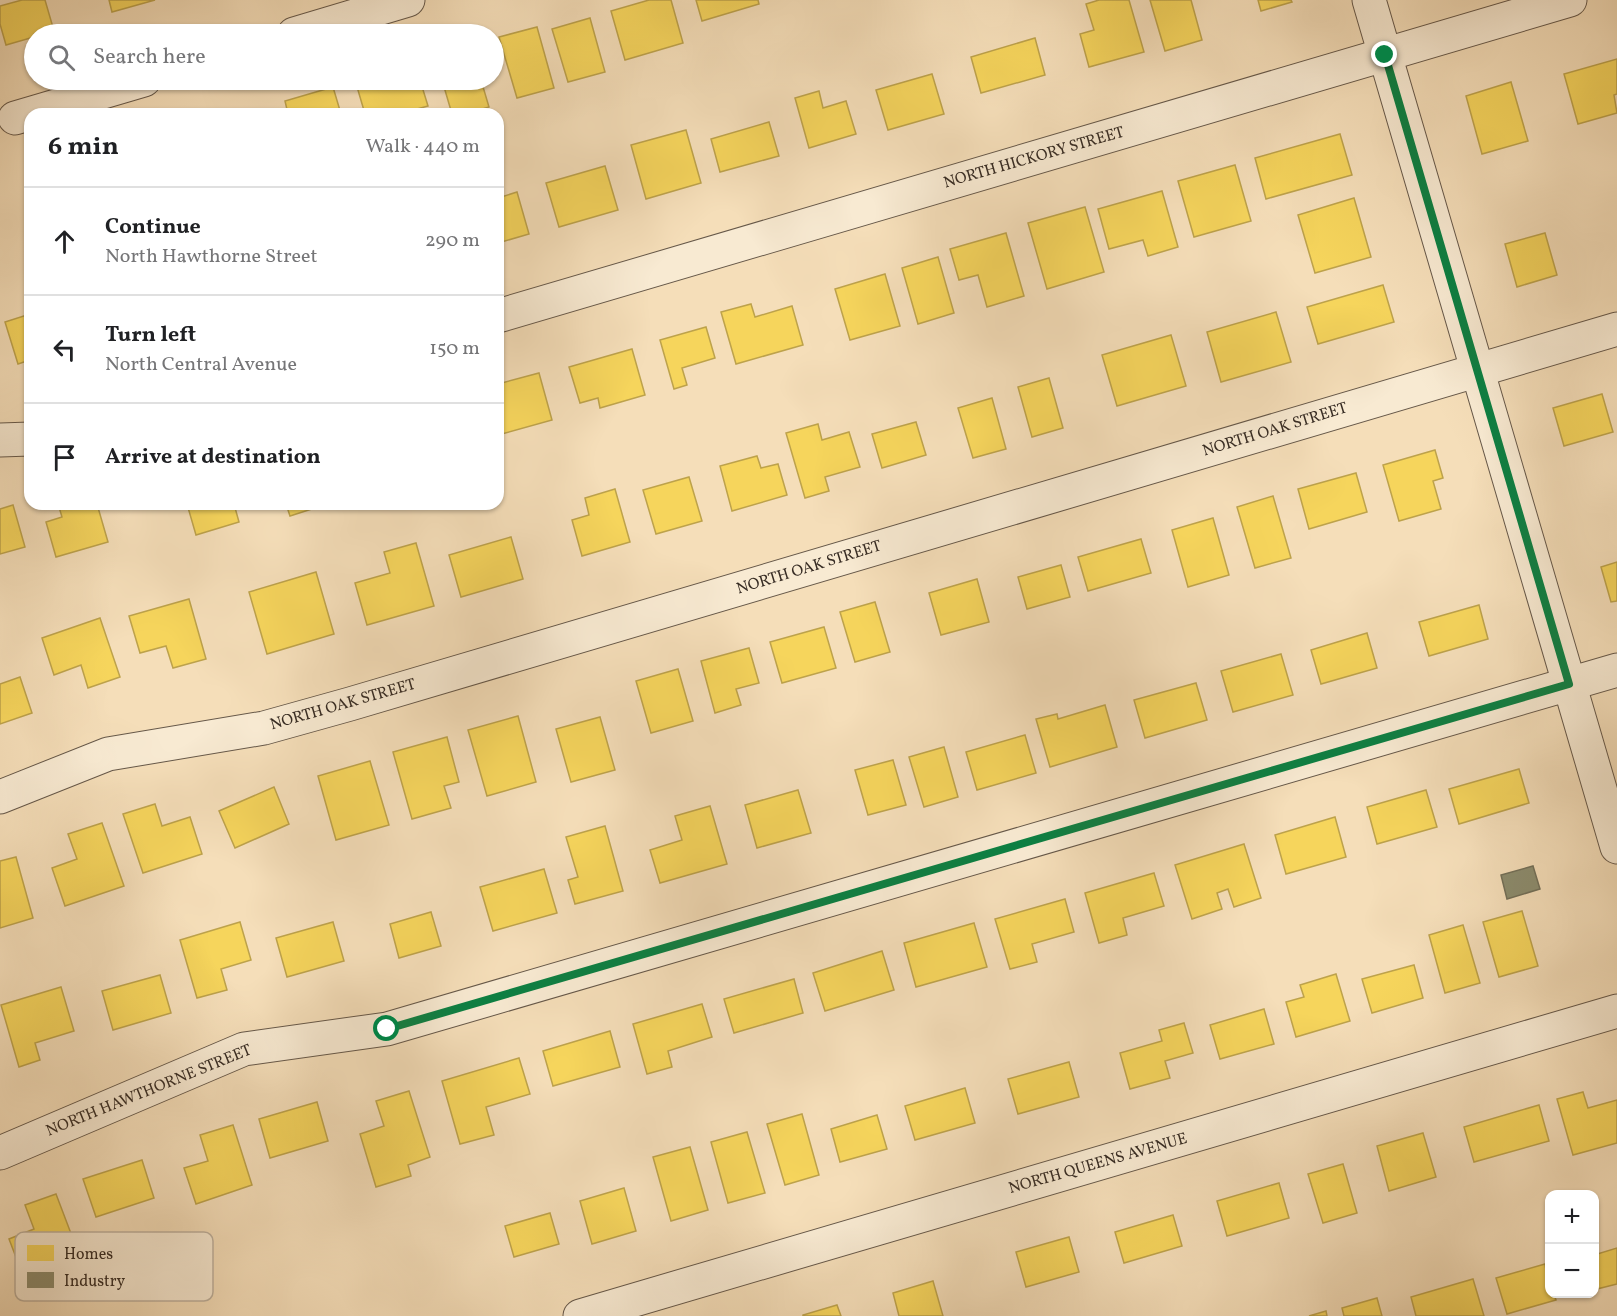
<!DOCTYPE html>
<html lang="en">
<head>
<meta charset="utf-8">
<style>
  body { margin:0; font-family:Vollkorn,serif; background:#f6f6f6; color:#202124 }
  .controls { position:absolute; right:18px; bottom:18px; display:grid; overflow:hidden; border-radius:12px; box-shadow:0 2px 4px #0004 }
  .controls button { width:54px; height:54px; display:grid; place-items:center; padding:0; border:0; border-bottom:2px solid #e0e0e0; background:#fff; color:#202124; font:30px sans-serif }
  .stop { position:absolute; width:18px; height:18px; margin:-14px; border:4px solid #0b8043; border-radius:50%; background:#fff }
  .stop.end { background:#0b8043; border-color:#fff; box-shadow:0 2px 6px #0008 }
  .list { margin:0; padding:0; list-style:none }
  h2 { display:flex; justify-content:space-between; align-items:center; height:78px; margin:0; padding:0 24px; font-size:26px }
  h2 small { font-size:20px; font-weight:400; color:#757577 }
  .list li { display:grid; grid-template-columns:39px 1fr auto; gap:18px; align-items:center; box-sizing:border-box; height:108px; padding:0 24px; border-top:2px solid #e0e0e0 }
  .list b { display:block; font-size:22px; white-space:nowrap }
  .list p { margin:0; font-size:20px; white-space:nowrap; color:#757577 }
  .list em { font-size:20px; font-style:normal; color:#757577 }
  .icon { flex:none; width:33px; height:33px; fill:none; stroke:currentColor; stroke-width:2; stroke-linecap:round; stroke-linejoin:round }
  .map { position:relative; flex:none; width:1617px; height:1316px; overflow:hidden }
  .search { position:absolute; background:#fff; box-shadow:0 2px 4px #0004; left:24px; top:24px; width:480px; height:66px; display:flex; align-items:center; gap:15px; box-sizing:border-box; padding:0 21px; border-radius:33px; color:#757577; font-size:22px }
  .panel { position:absolute; background:#fff; box-shadow:0 2px 4px #0004; left:24px; top:108px; width:480px; height:402px; border-radius:18px }
  .map>svg:first-child { display:block }
  .homes { fill:#f6d55c; stroke:#bda24b; stroke-width:1.5 }
  .industry { fill:#8c8c6e; stroke:#726f58; stroke-width:1.5 }
  .lines { fill:none; stroke-linecap:round; stroke-linejoin:round }
  .minor-casing { stroke:#665849; stroke-width:35 }
  .minor { stroke:#f8ead2; stroke-width:33 }
  .route { stroke:#0b8043; stroke-width:8 }
  .labels { text-anchor:middle; dominant-baseline:central; stroke-width:6; stroke-linejoin:round; paint-order:stroke }
  .street-label { font-size:16px; fill:#372c24; stroke:#f8ead2 }
  .key { fill:#f8ead2; stroke:#beb19e; stroke-width:1.5 }
  .key-label { font-size:16px; fill:#372c24 }
</style>
</head>
<body>
<div class="map">
<svg width="1617" height="1316" viewBox="0 0 1617 1316">
  <rect width="100%" height="100%" fill="#f5deb9"/>
  <filter id="stains"><feTurbulence type="fractalNoise" baseFrequency=".00333" numOctaves="4"/><feColorMatrix values="0 0 0 0 .2 0 0 0 0 .09 0 0 0 0 .02 0 0 0 .5 -.17"/></filter>
  <radialGradient id="worn" r=".72"><stop offset=".6" stop-color="#630" stop-opacity="0"/><stop offset="1" stop-color="#630" stop-opacity=".3"/></radialGradient>
  <g class="homes">
    <path d="M 22,0 L 45,0 L 54,31 L 34,34 L 34,37 L 6,45 L 0,24 L 0,6 Z"/>
    <path d="M 109,0 L 155,0 L 112,12 Z"/>
    <path d="M 649,0 L 671,0 L 683,43 L 625,60 L 611,11 Z"/>
    <path d="M 696,0 L 758,0 L 759,4 L 702,21 Z"/>
    <path d="M 1099,0 L 1129,0 L 1144,52 L 1089,67 L 1080,34 L 1094,30 L 1086,4 Z"/>
    <path d="M 1150,0 L 1191,0 L 1202,40 L 1165,51 Z"/>
    <path d="M 1258,0 L 1291,0 L 1292,2 L 1261,11 Z"/>
    <path d="M 590,18 L 605,72 L 568,82 L 552,29 Z"/>
    <path d="M 537,27 L 554,88 L 517,98 L 499,37 Z"/>
    <path d="M 1035,38 L 1045,75 L 981,93 L 971,57 Z"/>
    <path d="M 1617,59 L 1617,94 L 1614,95 L 1617,113 L 1578,124 L 1564,74 Z"/>
    <path d="M 932,74 L 944,114 L 888,130 L 876,90 Z"/>
    <path d="M 355,80 L 420,80 L 428,106 L 399,114 L 365,114 Z"/>
    <path d="M 442,80 L 481,80 L 489,107 L 466,114 L 452,114 Z"/>
    <path d="M 1511,82 L 1528,141 L 1482,154 L 1466,96 Z"/>
    <path d="M 333,87 L 341,114 L 288,114 L 285,101 Z"/>
    <path d="M 819,91 L 823,108 L 846,101 L 856,134 L 809,148 L 795,98 Z"/>
    <path d="M 769,122 L 779,156 L 720,172 L 711,139 Z"/>
    <path d="M 686,130 L 701,183 L 646,199 L 631,145 Z"/>
    <path d="M 1340,134 L 1352,175 L 1266,199 L 1255,158 Z"/>
    <path d="M 1235,165 L 1251,221 L 1194,237 L 1178,181 Z"/>
    <path d="M 605,166 L 618,210 L 559,227 L 546,183 Z"/>
    <path d="M 1162,191 L 1178,247 L 1148,256 L 1143,240 L 1109,249 L 1098,209 Z"/>
    <path d="M 517,192 L 529,234 L 498,243 L 498,198 Z"/>
    <path d="M 1354,198 L 1371,257 L 1315,273 L 1298,215 Z"/>
    <path d="M 1085,207 L 1104,272 L 1047,289 L 1028,223 Z"/>
    <path d="M 1006,233 L 1024,296 L 987,307 L 978,275 L 959,280 L 950,249 Z"/>
    <path d="M 1545,233 L 1557,275 L 1517,287 L 1505,244 Z"/>
    <path d="M 938,257 L 954,313 L 918,324 L 902,268 Z"/>
    <path d="M 885,274 L 900,326 L 850,340 L 835,289 Z"/>
    <path d="M 1383,285 L 1394,322 L 1318,344 L 1307,307 Z"/>
    <path d="M 751,304 L 755,317 L 792,306 L 803,345 L 736,364 L 721,312 Z"/>
    <path d="M 1276,312 L 1291,362 L 1221,382 L 1207,332 Z"/>
    <path d="M 30,314 L 30,360 L 18,364 L 5,322 Z"/>
    <path d="M 706,327 L 715,358 L 682,368 L 687,385 L 674,389 L 660,340 Z"/>
    <path d="M 1171,335 L 1186,386 L 1117,406 L 1102,355 Z"/>
    <path d="M 632,349 L 645,395 L 600,408 L 598,398 L 580,403 L 569,367 Z"/>
    <path d="M 539,373 L 552,420 L 498,435 L 498,384 Z"/>
    <path d="M 1049,378 L 1063,428 L 1032,437 L 1018,387 Z"/>
    <path d="M 1602,394 L 1613,432 L 1564,446 L 1553,408 Z"/>
    <path d="M 992,398 L 1006,449 L 973,458 L 958,408 Z"/>
    <path d="M 916,422 L 926,455 L 882,468 L 872,434 Z"/>
    <path d="M 818,424 L 822,440 L 849,432 L 860,467 L 825,477 L 829,491 L 805,498 L 786,433 Z"/>
    <path d="M 1435,450 L 1443,478 L 1433,481 L 1441,509 L 1399,521 L 1383,465 Z"/>
    <path d="M 757,456 L 761,468 L 778,464 L 787,495 L 732,511 L 720,466 Z"/>
    <path d="M 1356,473 L 1367,512 L 1309,529 L 1298,489 Z"/>
    <path d="M 689,477 L 702,521 L 656,534 L 643,490 Z"/>
    <path d="M 615,489 L 630,542 L 582,556 L 572,520 L 589,515 L 585,498 Z"/>
    <path d="M 1273,496 L 1291,558 L 1255,568 L 1237,507 Z"/>
    <path d="M 70,504 L 97,504 L 108,542 L 56,557 L 46,522 L 62,517 L 59,507 Z"/>
    <path d="M 187,504 L 234,504 L 239,522 L 196,535 Z"/>
    <path d="M 286,504 L 317,504 L 318,507 L 290,516 Z"/>
    <path d="M 13,505 L 25,547 L 0,554 L 0,509 Z"/>
    <path d="M 1213,518 L 1229,575 L 1188,587 L 1172,530 Z"/>
    <path d="M 511,537 L 523,579 L 461,597 L 449,555 Z"/>
    <path d="M 1141,539 L 1151,573 L 1088,591 L 1078,557 Z"/>
    <path d="M 416,543 L 434,606 L 367,625 L 355,583 L 390,573 L 384,552 Z"/>
    <path d="M 1617,562 L 1617,601 L 1611,602 L 1601,567 Z"/>
    <path d="M 1061,565 L 1070,597 L 1027,609 L 1018,577 Z"/>
    <path d="M 316,572 L 334,634 L 267,654 L 249,592 Z"/>
    <path d="M 977,579 L 989,622 L 941,635 L 929,593 Z"/>
    <path d="M 189,599 L 206,659 L 173,668 L 166,646 L 140,653 L 129,616 Z"/>
    <path d="M 875,602 L 890,652 L 855,662 L 840,612 Z"/>
    <path d="M 1479,605 L 1488,639 L 1429,656 L 1419,622 Z"/>
    <path d="M 100,618 L 120,677 L 88,688 L 81,665 L 54,675 L 42,638 Z"/>
    <path d="M 824,627 L 836,668 L 782,683 L 770,642 Z"/>
    <path d="M 1367,633 L 1377,668 L 1321,684 L 1311,650 Z"/>
    <path d="M 749,648 L 759,683 L 736,689 L 741,705 L 715,713 L 701,661 Z"/>
    <path d="M 1281,654 L 1293,695 L 1233,712 L 1221,671 Z"/>
    <path d="M 678,669 L 693,721 L 651,733 L 636,681 Z"/>
    <path d="M 20,677 L 32,713 L 0,724 L 0,684 Z"/>
    <path d="M 1196,683 L 1207,720 L 1145,738 L 1134,700 Z"/>
    <path d="M 1105,705 L 1117,747 L 1050,767 L 1036,719 L 1057,714 L 1058,719 Z"/>
    <path d="M 518,716 L 536,782 L 487,796 L 468,730 Z"/>
    <path d="M 600,717 L 615,770 L 571,782 L 556,729 Z"/>
    <path d="M 1025,735 L 1036,773 L 977,790 L 966,752 Z"/>
    <path d="M 447,737 L 459,782 L 444,786 L 451,808 L 412,819 L 393,752 Z"/>
    <path d="M 944,747 L 958,797 L 924,807 L 909,757 Z"/>
    <path d="M 893,760 L 906,805 L 868,815 L 855,770 Z"/>
    <path d="M 370,761 L 389,825 L 336,840 L 318,776 Z"/>
    <path d="M 1519,769 L 1529,803 L 1459,824 L 1449,789 Z"/>
    <path d="M 274,787 L 289,824 L 235,848 L 219,811 Z"/>
    <path d="M 798,790 L 811,833 L 757,848 L 745,805 Z"/>
    <path d="M 1426,790 L 1437,827 L 1377,844 L 1367,807 Z"/>
    <path d="M 155,804 L 162,826 L 190,817 L 202,854 L 143,873 L 123,814 Z"/>
    <path d="M 710,806 L 727,864 L 660,883 L 650,850 L 682,840 L 675,816 Z"/>
    <path d="M 1335,817 L 1346,857 L 1286,874 L 1275,835 Z"/>
    <path d="M 102,823 L 124,886 L 65,906 L 52,868 L 77,859 L 68,834 Z"/>
    <path d="M 605,826 L 623,891 L 575,904 L 568,880 L 578,877 L 566,837 Z"/>
    <path d="M 1244,844 L 1261,898 L 1234,907 L 1228,889 L 1217,893 L 1222,909 L 1192,919 L 1175,865 Z"/>
    <path d="M 16,857 L 33,918 L 0,928 L 0,861 Z"/>
    <path d="M 544,869 L 557,913 L 493,931 L 480,887 Z"/>
    <path d="M 1154,873 L 1164,906 L 1123,918 L 1127,935 L 1099,943 L 1085,893 Z"/>
    <path d="M 1065,899 L 1074,932 L 1032,944 L 1037,962 L 1010,969 L 995,919 Z"/>
    <path d="M 1522,911 L 1538,966 L 1499,977 L 1483,922 Z"/>
    <path d="M 431,912 L 441,946 L 399,958 L 390,924 Z"/>
    <path d="M 240,922 L 251,960 L 221,969 L 227,990 L 197,998 L 180,940 Z"/>
    <path d="M 333,922 L 344,961 L 287,977 L 276,938 Z"/>
    <path d="M 974,923 L 987,967 L 916,987 L 904,943 Z"/>
    <path d="M 1463,925 L 1480,983 L 1445,993 L 1429,935 Z"/>
    <path d="M 882,951 L 894,990 L 825,1011 L 813,973 Z"/>
    <path d="M 1414,965 L 1423,998 L 1372,1013 L 1362,979 Z"/>
    <path d="M 1336,974 L 1350,1021 L 1296,1037 L 1286,1002 L 1304,997 L 1300,985 Z"/>
    <path d="M 160,975 L 171,1013 L 113,1030 L 102,991 Z"/>
    <path d="M 794,979 L 803,1013 L 734,1033 L 724,999 Z"/>
    <path d="M 61,987 L 74,1031 L 35,1043 L 40,1060 L 19,1067 L 1,1005 Z"/>
    <path d="M 702,1004 L 712,1037 L 668,1051 L 672,1067 L 647,1074 L 633,1024 Z"/>
    <path d="M 1264,1009 L 1274,1044 L 1220,1059 L 1210,1025 Z"/>
    <path d="M 1184,1023 L 1193,1053 L 1165,1061 L 1170,1078 L 1130,1089 L 1120,1053 L 1162,1041 L 1159,1030 Z"/>
    <path d="M 610,1031 L 620,1067 L 553,1086 L 543,1051 Z"/>
    <path d="M 519,1058 L 530,1094 L 486,1107 L 494,1135 L 460,1144 L 442,1081 Z"/>
    <path d="M 1069,1062 L 1079,1097 L 1018,1114 L 1008,1079 Z"/>
    <path d="M 965,1088 L 975,1123 L 915,1140 L 905,1106 Z"/>
    <path d="M 409,1091 L 430,1157 L 408,1165 L 411,1176 L 376,1187 L 360,1134 L 384,1126 L 376,1101 Z"/>
    <path d="M 1583,1092 L 1588,1108 L 1617,1100 L 1617,1143 L 1573,1155 L 1557,1099 Z"/>
    <path d="M 317,1102 L 328,1141 L 270,1158 L 259,1119 Z"/>
    <path d="M 1539,1105 L 1549,1141 L 1474,1162 L 1464,1127 Z"/>
    <path d="M 802,1114 L 819,1175 L 785,1185 L 767,1124 Z"/>
    <path d="M 877,1115 L 887,1149 L 840,1162 L 831,1129 Z"/>
    <path d="M 233,1125 L 252,1185 L 196,1204 L 184,1168 L 208,1161 L 200,1135 Z"/>
    <path d="M 747,1132 L 765,1193 L 728,1203 L 711,1142 Z"/>
    <path d="M 1423,1133 L 1436,1177 L 1389,1191 L 1377,1146 Z"/>
    <path d="M 690,1147 L 708,1210 L 671,1221 L 653,1157 Z"/>
    <path d="M 142,1160 L 154,1198 L 96,1217 L 83,1179 Z"/>
    <path d="M 1343,1164 L 1357,1213 L 1323,1223 L 1308,1174 Z"/>
    <path d="M 1279,1183 L 1289,1218 L 1227,1236 L 1217,1201 Z"/>
    <path d="M 624,1188 L 636,1231 L 592,1244 L 580,1201 Z"/>
    <path d="M 56,1194 L 78,1252 L 22,1273 L 9,1239 L 34,1229 L 25,1205 Z"/>
    <path d="M 550,1213 L 559,1244 L 514,1257 L 505,1226 Z"/>
    <path d="M 1173,1215 L 1182,1246 L 1124,1263 L 1115,1232 Z"/>
    <path d="M 1069,1237 L 1079,1272 L 1026,1287 L 1016,1252 Z"/>
    <path d="M 1617,1248 L 1617,1284 L 1597,1289 L 1594,1255 Z"/>
    <path d="M 1545,1264 L 1550,1294 L 1554,1294 L 1556,1300 L 1507,1314 L 1496,1278 Z"/>
    <path d="M 1473,1279 L 1484,1316 L 1416,1316 L 1411,1297 Z"/>
    <path d="M 933,1281 L 943,1316 L 899,1316 L 893,1293 Z"/>
    <path d="M 1377,1298 L 1382,1316 L 1344,1316 L 1342,1308 Z"/>
    <path d="M 837,1305 L 841,1316 L 803,1316 L 803,1315 Z"/>
    <path d="M 1326,1311 L 1327,1316 L 1309,1316 Z"/>
  </g>
  <path class="industry" d="M 1533,866 L 1540,889 L 1507,899 L 1501,875 Z"/>
  <g class="lines">
    <g class="minor-casing">
      <g id="minor">
        <path d="M 1369,0 L 1617,847"/>
        <path d="M 294,34 L 408,0"/>
        <path d="M 15,118 L 144,80"/>
        <path d="M 498,316 L 1570,0"/>
        <path d="M 0,440 L 30,439"/>
        <path d="M 0,797 L 108,754 L 264,728 L 350,704 L 1617,329"/>
        <path d="M 0,1153 L 244,1049 L 387,1029 L 1617,670"/>
        <path d="M 580,1316 L 1617,1011"/>
      </g>
    </g>
    <use href="#minor" class="minor"/>
  </g>
  <g class="lines">
    <path class="route" d="M 387,1029 L 1569,684 L 1385,55"/>
  </g>
  <g class="labels">
    <g class="street-label">
      <text transform="translate(1034 158) rotate(-16)">NORTH HICKORY STREET</text>
      <text transform="translate(1275 430) rotate(-17)">NORTH OAK STREET</text>
      <text transform="translate(809 568) rotate(-17)">NORTH OAK STREET</text>
      <text transform="translate(343 705) rotate(-16)">NORTH OAK STREET</text>
      <text transform="translate(149 1091) rotate(-22)">NORTH HAWTHORNE STREET</text>
      <text transform="translate(1098 1164) rotate(-16)">NORTH QUEENS AVENUE</text>
    </g>
  </g>
  <rect x="15" y="1232" width="198" height="69" rx="9" class="key"/>
  <rect x="27" y="1245" width="27" height="16" fill="#f6d55c"/>
  <rect x="27" y="1272" width="27" height="16" fill="#8c8c6e"/>
  <g class="key-label">
    <text x="64" y="1259">Homes</text>
    <text x="64" y="1286">Industry</text>
  </g>
  <rect width="100%" height="100%" filter="url(#stains)"/>
  <rect width="100%" height="100%" fill="url(#worn)"/>
</svg>
<div class="controls">
<button>+</button>
<button>−</button>
</div>
<div class="stop" style="left:387px;top:1029px"></div>
<div class="stop end" style="left:1385px;top:55px"></div>
<div class="search"><svg class="icon" aria-label="search" viewBox="0 0 24 24"><circle cx="10" cy="10" r="6"/><path d="M15 15l6 6"/></svg>Search here</div>
<section class="panel">
<h2>6 min<small>Walk · 440 m</small></h2>
<ul class="list">
<li><svg class="icon" aria-label="ahead" viewBox="0 0 24 24"><path d="M12 20V5M6 11l6-6 6 6"/></svg><div><b>Continue</b><p>North Hawthorne Street</p></div><em>290 m</em></li>
<li><svg class="icon" aria-label="left" viewBox="0 0 24 24"><path d="M17 20v-9H6M10 6l-5 5 5 5"/></svg><div><b>Turn left</b><p>North Central Avenue</p></div><em>150 m</em></li>
<li><svg class="icon" aria-label="arrive" viewBox="0 0 24 24"><path d="M6 21V4h12l-3 4 3 4H6"/></svg><div><b>Arrive at destination</b></div></li>
</ul>
</section>
</div>
</body>
</html>
